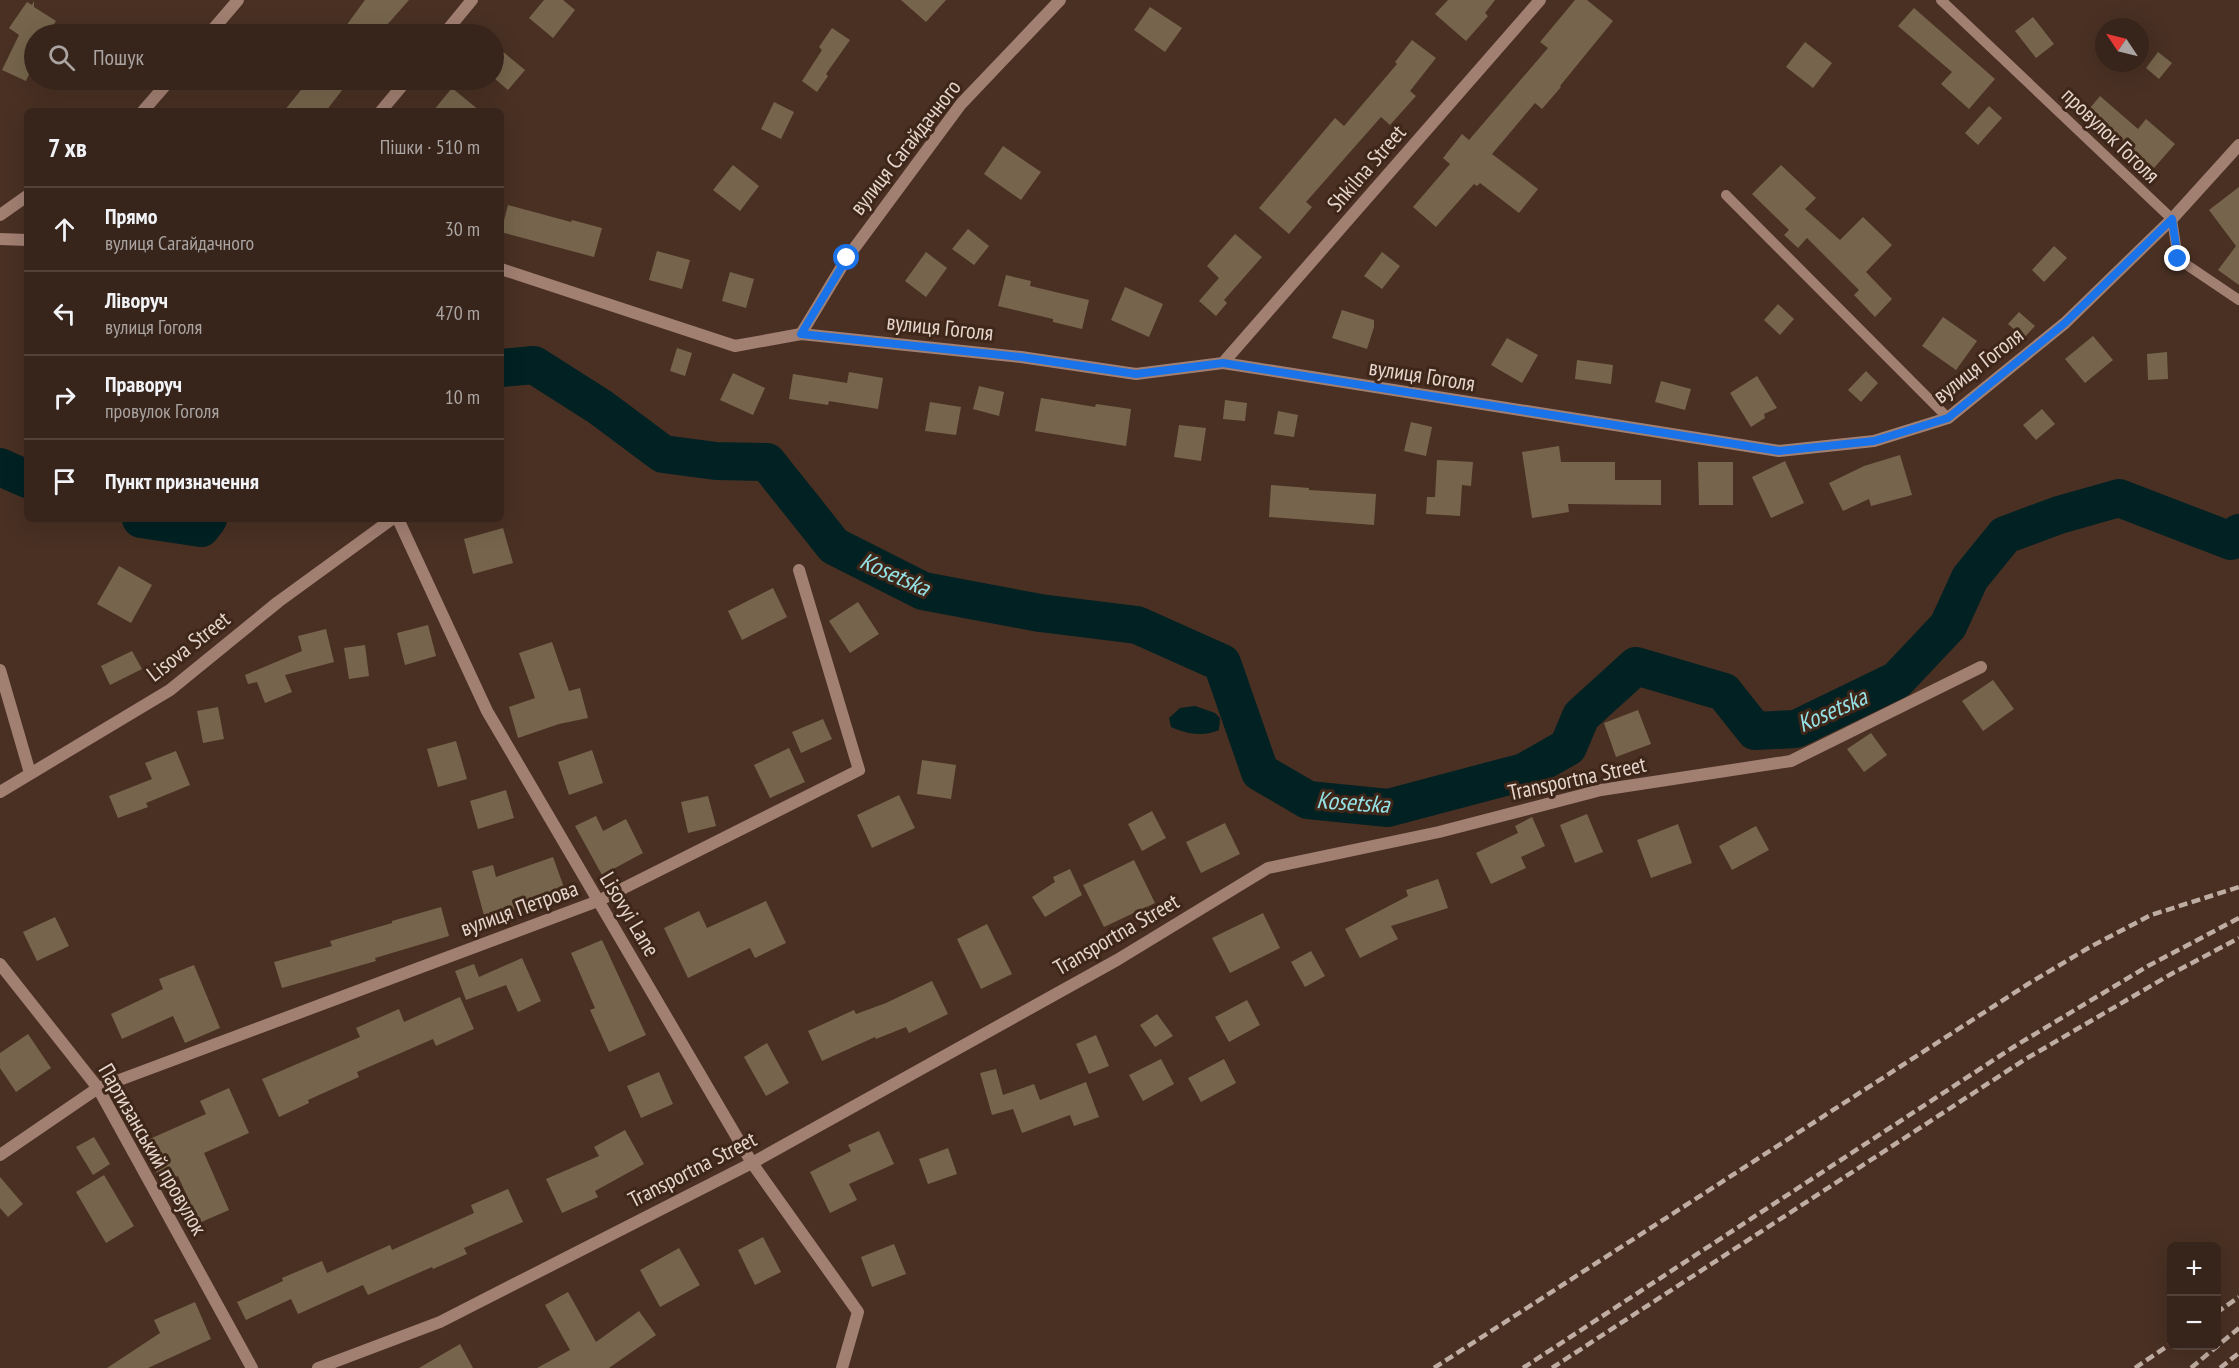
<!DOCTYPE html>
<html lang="uk">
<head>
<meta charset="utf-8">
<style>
  body { margin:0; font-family:"PT Sans Narrow",sans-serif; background:#423027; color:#f1f3f6 }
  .controls { position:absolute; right:18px; bottom:18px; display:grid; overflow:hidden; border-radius:9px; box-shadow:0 6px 24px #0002 }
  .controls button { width:54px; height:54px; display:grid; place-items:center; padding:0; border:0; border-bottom:2px solid #514139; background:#37241a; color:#f1f3f6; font:30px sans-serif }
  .compass { position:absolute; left:2095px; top:18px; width:54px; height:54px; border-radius:50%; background:#37241a; box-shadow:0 6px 24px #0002; rotate:305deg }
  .stop { position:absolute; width:18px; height:18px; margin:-14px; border:4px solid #1a73e8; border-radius:50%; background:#fff }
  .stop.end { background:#1a73e8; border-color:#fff; box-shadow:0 2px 6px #0008 }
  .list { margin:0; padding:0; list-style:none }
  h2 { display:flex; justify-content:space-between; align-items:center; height:78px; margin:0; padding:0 24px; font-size:26px }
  h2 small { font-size:20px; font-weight:400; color:#aaa4a2 }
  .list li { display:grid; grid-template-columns:39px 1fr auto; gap:18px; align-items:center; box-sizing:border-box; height:84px; padding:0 24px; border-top:2px solid #514139 }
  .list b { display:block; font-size:22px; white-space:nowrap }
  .list p { margin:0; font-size:20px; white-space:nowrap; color:#aaa4a2 }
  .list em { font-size:20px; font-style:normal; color:#aaa4a2 }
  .icon { flex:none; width:33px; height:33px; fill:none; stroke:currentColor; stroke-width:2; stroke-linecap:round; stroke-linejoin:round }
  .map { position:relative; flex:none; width:2239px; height:1368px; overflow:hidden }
  .search { position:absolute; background:#37241a; box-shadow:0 6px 24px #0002; left:24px; top:24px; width:480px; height:66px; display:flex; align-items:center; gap:15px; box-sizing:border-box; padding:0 21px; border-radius:33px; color:#aaa4a2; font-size:22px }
  .panel { position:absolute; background:#37241a; box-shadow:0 6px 24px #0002; left:24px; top:108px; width:480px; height:414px; border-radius:9px }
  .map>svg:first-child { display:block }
  .water { fill:#012123 }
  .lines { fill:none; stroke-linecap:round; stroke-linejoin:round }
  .river { stroke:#012123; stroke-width:38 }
  .building { fill:#76654c }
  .service { stroke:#a17f71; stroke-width:10 }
  .minor { stroke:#a17f71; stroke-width:12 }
  .rail { stroke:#bfaca2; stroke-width:4.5; stroke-dasharray:9 4.5; stroke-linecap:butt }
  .route { stroke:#1a73e8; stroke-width:8 }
  .labels { text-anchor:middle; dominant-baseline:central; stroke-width:6; stroke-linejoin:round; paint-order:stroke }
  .street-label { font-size:22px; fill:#e5d5cc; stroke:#3e2619 }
  .water-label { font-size:24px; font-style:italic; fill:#94e1e6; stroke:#3e2619 }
</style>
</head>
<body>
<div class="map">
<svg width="2239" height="1368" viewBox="0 0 2239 1368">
  <rect width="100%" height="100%" fill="#493023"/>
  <path class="water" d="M 1195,706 L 1215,713 L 1220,718 L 1219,730 C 1204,737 1186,734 1171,727 L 1169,718 L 1180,708 Z"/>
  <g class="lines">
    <g class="river">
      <path d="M 501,368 L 534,365 L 600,407 L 663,454 L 716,461 L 767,462 L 834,546 L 923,591 L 1040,613 L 1137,625 L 1222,663 L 1260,772 L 1308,800 L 1388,808 L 1524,772 L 1568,747 L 1581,716 L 1636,666 L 1724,692 L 1755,731 L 1796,729 L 1897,680 L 1948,626 L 1970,578 L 2005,535 L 2059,515 L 2119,498 L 2231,541 L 2239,533"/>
      <path d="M 0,467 L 27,479"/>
      <path d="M 141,519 L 201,528 L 208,519"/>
    </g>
  </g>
  <g class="building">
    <path d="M 365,0 L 409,0 L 379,34 L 340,34 Z"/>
    <path d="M 544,0 L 563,0 L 575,10 L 553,38 L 529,18 Z"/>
    <path d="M 901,0 L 946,0 L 926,22 Z"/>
    <path d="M 1448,0 L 1495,0 L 1485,13 L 1488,16 L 1466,41 L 1435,14 Z"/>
    <path d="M 1575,0 L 1587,0 L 1613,21 L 1560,86 L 1561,87 L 1542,109 L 1535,103 L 1492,154 L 1538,189 L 1519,213 L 1480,183 L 1477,186 L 1474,184 L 1436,227 L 1413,207 L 1450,164 L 1443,158 L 1462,134 L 1469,140 L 1548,48 L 1540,42 Z"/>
    <path d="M 34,1 L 34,7 L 56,21 L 47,34 L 34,34 L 34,63 L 26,81 L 2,70 L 19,35 L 9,28 L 27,2 L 32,5 Z"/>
    <path d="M 1150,7 L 1182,28 L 1165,52 L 1134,30 Z"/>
    <path d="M 1914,8 L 1995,79 L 1969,109 L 1941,84 L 1952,72 L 1898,26 Z"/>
    <path d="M 2033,17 L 2054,44 L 2036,58 L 2015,31 Z"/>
    <path d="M 832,28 L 850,40 L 826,74 L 828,76 L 817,92 L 802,81 L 822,50 L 819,47 Z"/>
    <path d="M 1412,40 L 1436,58 L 1410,91 L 1416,96 L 1390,125 L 1381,117 L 1306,202 L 1312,207 L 1289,234 L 1259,208 L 1335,118 L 1344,126 L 1397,64 L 1395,62 Z"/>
    <path d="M 1805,42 L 1832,63 L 1813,88 L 1786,67 Z"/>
    <path d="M 502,51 L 525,70 L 508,90 L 494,78 L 494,61 Z"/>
    <path d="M 2158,52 L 2172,63 L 2159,79 L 2146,68 Z"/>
    <path d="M 309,80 L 350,80 L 326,111 L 284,111 Z"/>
    <path d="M 452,88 L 480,111 L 433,111 Z"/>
    <path d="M 2100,96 L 2138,129 L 2146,119 L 2175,144 L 2154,168 L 2116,135 L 2114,138 L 2085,114 Z"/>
    <path d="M 774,102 L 794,112 L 781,139 L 761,129 Z"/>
    <path d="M 1989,106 L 2002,118 L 1978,145 L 1965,133 Z"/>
    <path d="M 1003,146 L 1041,172 L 1021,200 L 984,174 Z"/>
    <path d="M 733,165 L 759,186 L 740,211 L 713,190 Z"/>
    <path d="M 1781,165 L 1816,198 L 1805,209 L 1840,240 L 1863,217 L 1892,245 L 1866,272 L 1892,299 L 1875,317 L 1854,295 L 1859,290 L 1807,238 L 1798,248 L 1784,235 L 1789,230 L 1752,194 Z"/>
    <path d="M 2239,187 L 2239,285 L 2218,270 L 2236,246 L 2209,210 Z"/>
    <path d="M 508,205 L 571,222 L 572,220 L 602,228 L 594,257 L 501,232 Z"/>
    <path d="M 968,229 L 989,246 L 974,265 L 952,249 Z"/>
    <path d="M 1235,234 L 1262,257 L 1224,300 L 1227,303 L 1216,316 L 1199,301 L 1219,278 L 1207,266 Z"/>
    <path d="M 2054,246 L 2067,258 L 2044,282 L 2032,270 Z"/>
    <path d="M 657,251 L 690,260 L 682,289 L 649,280 Z"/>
    <path d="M 926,252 L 947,268 L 926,297 L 905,281 Z"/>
    <path d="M 1382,252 L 1400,266 L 1382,289 L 1364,276 Z"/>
    <path d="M 730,272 L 754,279 L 746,308 L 722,301 Z"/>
    <path d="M 1006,275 L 1031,281 L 1030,286 L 1089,300 L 1082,329 L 1053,322 L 1053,319 L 998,306 Z"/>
    <path d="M 1125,287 L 1163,304 L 1149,337 L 1111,320 Z"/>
    <path d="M 1778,304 L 1794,319 L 1780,335 L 1764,320 Z"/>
    <path d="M 1342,310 L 1374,320 L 1374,327 L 1367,349 L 1332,338 Z"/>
    <path d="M 2019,312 L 2035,326 L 2024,338 L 2008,324 Z"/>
    <path d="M 1943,317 L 1977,341 L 1956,370 L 1922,346 Z"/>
    <path d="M 2093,336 L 2113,360 L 2085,383 L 2065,359 Z"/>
    <path d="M 1507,338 L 1538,355 L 1522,383 L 1491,365 Z"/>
    <path d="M 677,348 L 692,353 L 685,376 L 670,371 Z"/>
    <path d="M 2167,352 L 2168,379 L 2148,380 L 2147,354 Z"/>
    <path d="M 1577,360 L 1613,365 L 1611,384 L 1575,379 Z"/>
    <path d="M 1866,371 L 1878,383 L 1861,402 L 1848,390 Z"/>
    <path d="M 849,372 L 883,378 L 878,409 L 829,401 L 828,405 L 789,399 L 793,374 L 847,383 Z"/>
    <path d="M 733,373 L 765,388 L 753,415 L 720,400 Z"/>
    <path d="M 1757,376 L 1777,408 L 1764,414 L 1765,418 L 1751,427 L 1730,393 Z"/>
    <path d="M 1661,381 L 1691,389 L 1685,410 L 1655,402 Z"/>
    <path d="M 979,386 L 1004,392 L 999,416 L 973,409 Z"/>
    <path d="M 1041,398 L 1095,407 L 1096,404 L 1131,409 L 1126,446 L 1035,431 Z"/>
    <path d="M 1225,400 L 1247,403 L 1245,421 L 1223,419 Z"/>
    <path d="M 930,402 L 961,407 L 956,435 L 925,431 Z"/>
    <path d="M 2042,409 L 2055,424 L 2036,440 L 2023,425 Z"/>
    <path d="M 1278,411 L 1298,415 L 1294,437 L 1274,434 Z"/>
    <path d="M 1411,422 L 1432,427 L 1426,456 L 1404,451 Z"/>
    <path d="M 1179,425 L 1206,428 L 1201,461 L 1174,457 Z"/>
    <path d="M 1559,446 L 1561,462 L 1615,462 L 1615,480 L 1661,480 L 1661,505 L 1568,504 L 1569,512 L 1532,518 L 1522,452 Z"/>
    <path d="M 1900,455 L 1912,495 L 1871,506 L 1869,499 L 1843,511 L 1829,483 L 1864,466 Z"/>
    <path d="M 1437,460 L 1473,462 L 1471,486 L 1462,485 L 1460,516 L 1426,514 L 1427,497 L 1435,497 Z"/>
    <path d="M 1785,461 L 1804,503 L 1771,518 L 1752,477 Z"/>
    <path d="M 1698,462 L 1733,462 L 1733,505 L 1699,505 Z"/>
    <path d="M 1271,485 L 1309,488 L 1309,490 L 1376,494 L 1374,525 L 1269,517 Z"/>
    <path d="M 503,528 L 513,563 L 473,574 L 464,539 Z"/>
    <path d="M 119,566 L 152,585 L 131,623 L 97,604 Z"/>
    <path d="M 773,588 L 787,617 L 742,640 L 728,611 Z"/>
    <path d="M 858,602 L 879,634 L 850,653 L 829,621 Z"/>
    <path d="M 428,625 L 436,656 L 405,665 L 397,633 Z"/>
    <path d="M 326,629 L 334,662 L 285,675 L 292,692 L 265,703 L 257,682 L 248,684 L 245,675 L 302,651 L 298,636 Z"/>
    <path d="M 552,642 L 569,691 L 580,688 L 588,718 L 559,724 L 518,738 L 509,707 L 535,698 L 519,653 Z"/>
    <path d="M 365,645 L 369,676 L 349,679 L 344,648 Z"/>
    <path d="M 132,651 L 142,669 L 110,685 L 101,666 Z"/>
    <path d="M 1993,680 L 2014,709 L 1983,731 L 1962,701 Z"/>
    <path d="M 218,707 L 224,739 L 203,743 L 197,711 Z"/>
    <path d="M 1638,710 L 1651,744 L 1616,757 L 1604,723 Z"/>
    <path d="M 823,719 L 832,739 L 801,753 L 792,732 Z"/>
    <path d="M 1871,733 L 1887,755 L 1864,772 L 1847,749 Z"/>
    <path d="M 456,741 L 467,779 L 438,787 L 427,749 Z"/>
    <path d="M 789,748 L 805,782 L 770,798 L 754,765 Z"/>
    <path d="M 592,750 L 603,783 L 569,795 L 558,762 Z"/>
    <path d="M 176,751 L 190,785 L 146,803 L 148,807 L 118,818 L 109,796 L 152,779 L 145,763 Z"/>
    <path d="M 922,760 L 956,765 L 951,799 L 917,794 Z"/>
    <path d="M 506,790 L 514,818 L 478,829 L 470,801 Z"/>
    <path d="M 899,795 L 915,828 L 872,848 L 857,815 Z"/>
    <path d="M 708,796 L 716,826 L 688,833 L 681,802 Z"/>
    <path d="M 1152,811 L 1166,838 L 1142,851 L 1128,824 Z"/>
    <path d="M 1587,814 L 1603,852 L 1575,863 L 1560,825 Z"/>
    <path d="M 596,816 L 603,831 L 626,819 L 643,853 L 602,875 L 575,826 Z"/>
    <path d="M 1532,817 L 1545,846 L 1521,857 L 1526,868 L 1491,884 L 1476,853 L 1518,833 L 1515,826 Z"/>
    <path d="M 1225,823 L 1240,854 L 1201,873 L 1186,842 Z"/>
    <path d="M 1678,824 L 1692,863 L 1651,878 L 1637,840 Z"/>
    <path d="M 1756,826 L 1769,850 L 1732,870 L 1719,846 Z"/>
    <path d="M 553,857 L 566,893 L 485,919 L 472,871 L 493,865 L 496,877 Z"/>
    <path d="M 1134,860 L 1155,903 L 1104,927 L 1083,885 Z"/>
    <path d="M 1070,869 L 1082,895 L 1045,917 L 1032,897 L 1055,882 L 1053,877 Z"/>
    <path d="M 1438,879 L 1448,908 L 1391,926 L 1398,939 L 1360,958 L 1345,929 L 1408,896 L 1406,890 Z"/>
    <path d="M 766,901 L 786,943 L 755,958 L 750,948 L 688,978 L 664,928 L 699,911 L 707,928 Z"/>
    <path d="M 441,907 L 449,936 L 375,958 L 376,961 L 282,988 L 274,962 L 332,946 L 330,941 L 392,923 L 392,921 Z"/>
    <path d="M 1263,913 L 1280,948 L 1230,973 L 1212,938 Z"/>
    <path d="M 55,917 L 69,946 L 37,961 L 23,932 Z"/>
    <path d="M 987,924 L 1012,974 L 981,989 L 957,939 Z"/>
    <path d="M 602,940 L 646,1035 L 609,1052 L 590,1010 L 595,1008 L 571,953 Z"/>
    <path d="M 1311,951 L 1325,976 L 1305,987 L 1291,962 Z"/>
    <path d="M 522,958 L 541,1001 L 518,1012 L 506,985 L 466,1000 L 455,971 L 474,964 L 479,977 Z"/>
    <path d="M 194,965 L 220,1028 L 185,1043 L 173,1016 L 122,1039 L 111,1014 L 163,989 L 159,979 Z"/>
    <path d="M 932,981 L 948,1014 L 909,1033 L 906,1027 L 876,1039 L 875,1037 L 822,1061 L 808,1031 L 854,1010 L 856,1014 L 886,1003 Z"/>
    <path d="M 460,997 L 474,1029 L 436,1046 L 433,1039 L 357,1072 L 359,1077 L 308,1100 L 309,1103 L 279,1117 L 262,1079 L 360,1037 L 356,1028 L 399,1009 L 404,1022 Z"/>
    <path d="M 1247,1000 L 1260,1025 L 1229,1042 L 1215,1017 Z"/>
    <path d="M 1157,1014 L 1173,1036 L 1155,1047 L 1140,1025 Z"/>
    <path d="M 28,1034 L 51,1068 L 16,1092 L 0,1068 L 0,1053 Z"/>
    <path d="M 1096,1035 L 1109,1066 L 1089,1074 L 1076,1044 Z"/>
    <path d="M 767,1043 L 789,1083 L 766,1096 L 744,1057 Z"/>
    <path d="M 1161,1059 L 1174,1084 L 1143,1101 L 1129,1075 Z"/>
    <path d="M 1224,1059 L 1236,1083 L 1201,1102 L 1188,1078 Z"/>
    <path d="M 996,1069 L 1003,1095 L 1034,1084 L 1040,1100 L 1086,1082 L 1099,1117 L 1074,1126 L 1070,1115 L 1022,1133 L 1013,1109 L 992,1115 L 980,1073 Z"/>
    <path d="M 659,1072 L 673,1104 L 641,1118 L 627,1086 Z"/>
    <path d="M 229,1088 L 249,1133 L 204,1153 L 229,1210 L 199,1223 L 178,1176 L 161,1183 L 143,1142 L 206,1114 L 200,1101 Z"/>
    <path d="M 625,1130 L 644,1164 L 595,1191 L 598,1197 L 562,1213 L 546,1179 L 599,1156 L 594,1147 Z"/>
    <path d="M 879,1131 L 894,1164 L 849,1184 L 857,1200 L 830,1213 L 810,1172 L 851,1151 L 848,1145 Z"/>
    <path d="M 94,1137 L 110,1164 L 93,1175 L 76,1147 Z"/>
    <path d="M 948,1148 L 957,1174 L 928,1184 L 919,1159 Z"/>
    <path d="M 104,1175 L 134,1226 L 106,1243 L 76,1192 Z"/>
    <path d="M 0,1177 L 23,1204 L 8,1217 L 0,1208 Z"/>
    <path d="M 508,1189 L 523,1222 L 464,1248 L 467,1254 L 433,1269 L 432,1267 L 368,1295 L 363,1285 L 298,1314 L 291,1299 L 246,1320 L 237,1302 L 283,1281 L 282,1278 L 322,1261 L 327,1273 L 390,1245 L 392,1250 L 474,1213 L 471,1205 Z"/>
    <path d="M 763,1237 L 781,1272 L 755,1285 L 738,1250 Z"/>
    <path d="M 894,1244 L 906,1274 L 872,1287 L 861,1257 Z"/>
    <path d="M 679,1248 L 700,1285 L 660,1307 L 640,1270 Z"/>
    <path d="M 568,1292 L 596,1342 L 639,1311 L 656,1335 L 609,1368 L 537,1368 L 570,1350 L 545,1305 Z"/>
    <path d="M 195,1302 L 211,1339 L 148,1368 L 107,1368 L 160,1333 L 154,1320 Z"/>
    <path d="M 460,1344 L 473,1368 L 419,1368 Z"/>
  </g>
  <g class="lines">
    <g class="service">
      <path d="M 1941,0 L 2172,219 L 2178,259 L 2239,300"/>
      <path d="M 1726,195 L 1948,418"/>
    </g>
    <g class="minor">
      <path d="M 209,34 L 238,0"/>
      <path d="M 444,34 L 472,0"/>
      <path d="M 143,111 L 170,80"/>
      <path d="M 381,111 L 407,80"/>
      <path d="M 0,215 L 27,196"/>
      <path d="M 0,239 L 27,240"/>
      <path d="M 501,269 L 735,346 L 801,334 L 1021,357 L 1136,374 L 1223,363 L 1779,451 L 1874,441 L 1948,418 L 2065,323 L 2172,219 L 2239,145"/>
      <path d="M 801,334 L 847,258 L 961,104 L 1060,0"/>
      <path d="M 1223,363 L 1540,0"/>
      <path d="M 398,519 L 487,711 L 752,1163 L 858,1312 L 842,1368"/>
      <path d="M 0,670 L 30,773"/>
      <path d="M 0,792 L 170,690 L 278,602 L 392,519"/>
      <path d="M 0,964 L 98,1088 L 252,1368"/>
      <path d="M 0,1155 L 98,1088 L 598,901 L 859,770 L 799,570"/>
      <path d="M 318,1368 L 440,1322 L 752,1163 L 1117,960 L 1268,868 L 1439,832 L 1601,790 L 1791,761 L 1981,667"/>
    </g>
    <g class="rail">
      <path d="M 2216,1313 L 2239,1297"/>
      <path d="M 1434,1368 L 2028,984 L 2090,947 L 2151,915 L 2239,887"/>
      <path d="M 1523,1368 L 2015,1046 L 2148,966 L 2239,918"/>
      <path d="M 1552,1368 L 2024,1060 L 2173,973 L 2239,938"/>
      <path d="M 2135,1368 L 2172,1343"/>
      <path d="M 2191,1368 L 2239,1328"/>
      <path d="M 2220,1368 L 2239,1353"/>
    </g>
  </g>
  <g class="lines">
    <path class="route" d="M 847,258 L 801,334 L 1021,357 L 1136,374 L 1223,363 L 1779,451 L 1874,441 L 1948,418 L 2065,323 L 2172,219 L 2178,259"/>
  </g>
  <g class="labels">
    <g class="street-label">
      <text transform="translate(2111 135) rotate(44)">провулок Гоголя</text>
      <text transform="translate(905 147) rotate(-52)">вулиця Сагайдачного</text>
      <text transform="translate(1366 168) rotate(-49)">Shkilna Street</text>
      <text transform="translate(940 327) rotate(6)">вулиця Гоголя</text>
      <text transform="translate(1978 365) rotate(-38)">вулиця Гоголя</text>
      <text transform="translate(1422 375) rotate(9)">вулиця Гоголя</text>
      <text transform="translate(188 646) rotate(-38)">Lisova Street</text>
      <text transform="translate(1577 778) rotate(-12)">Transportna Street</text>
      <text transform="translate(519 908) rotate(-20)">вулиця Петрова</text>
      <text transform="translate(630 914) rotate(59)">Lisovyi Lane</text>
      <text transform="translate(1116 934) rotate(-30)">Transportna Street</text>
      <text transform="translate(153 1149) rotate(60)">Партизанський провулок</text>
      <text transform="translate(692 1169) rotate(-27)">Transportna Street</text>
    </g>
    <g class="water-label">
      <text transform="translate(895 574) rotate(24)">Kosetska</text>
      <text transform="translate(1832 710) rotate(-24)">Kosetska</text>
      <text transform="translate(1353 802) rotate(4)">Kosetska</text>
    </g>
  </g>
</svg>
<div class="controls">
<button>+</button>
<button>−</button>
</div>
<svg class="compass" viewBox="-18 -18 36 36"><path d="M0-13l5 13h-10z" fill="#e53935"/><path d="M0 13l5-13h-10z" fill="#aaa4a2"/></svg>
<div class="stop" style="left:847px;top:258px"></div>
<div class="stop end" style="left:2178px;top:259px"></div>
<div class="search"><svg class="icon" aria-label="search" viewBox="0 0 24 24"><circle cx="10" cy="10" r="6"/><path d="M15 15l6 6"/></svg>Пошук</div>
<section class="panel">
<h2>7 хв<small>Пішки · 510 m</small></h2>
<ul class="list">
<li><svg class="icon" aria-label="ahead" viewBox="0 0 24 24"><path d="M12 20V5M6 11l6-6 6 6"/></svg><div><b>Прямо</b><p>вулиця Сагайдачного</p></div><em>30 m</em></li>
<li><svg class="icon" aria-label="left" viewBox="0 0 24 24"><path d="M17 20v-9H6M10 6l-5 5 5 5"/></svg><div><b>Ліворуч</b><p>вулиця Гоголя</p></div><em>470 m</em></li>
<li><svg class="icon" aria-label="right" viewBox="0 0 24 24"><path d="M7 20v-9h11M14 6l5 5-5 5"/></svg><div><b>Праворуч</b><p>провулок Гоголя</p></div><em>10 m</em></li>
<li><svg class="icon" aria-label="arrive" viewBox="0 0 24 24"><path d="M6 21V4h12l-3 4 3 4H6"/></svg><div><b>Пункт призначення</b></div></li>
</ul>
</section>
</div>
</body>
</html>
